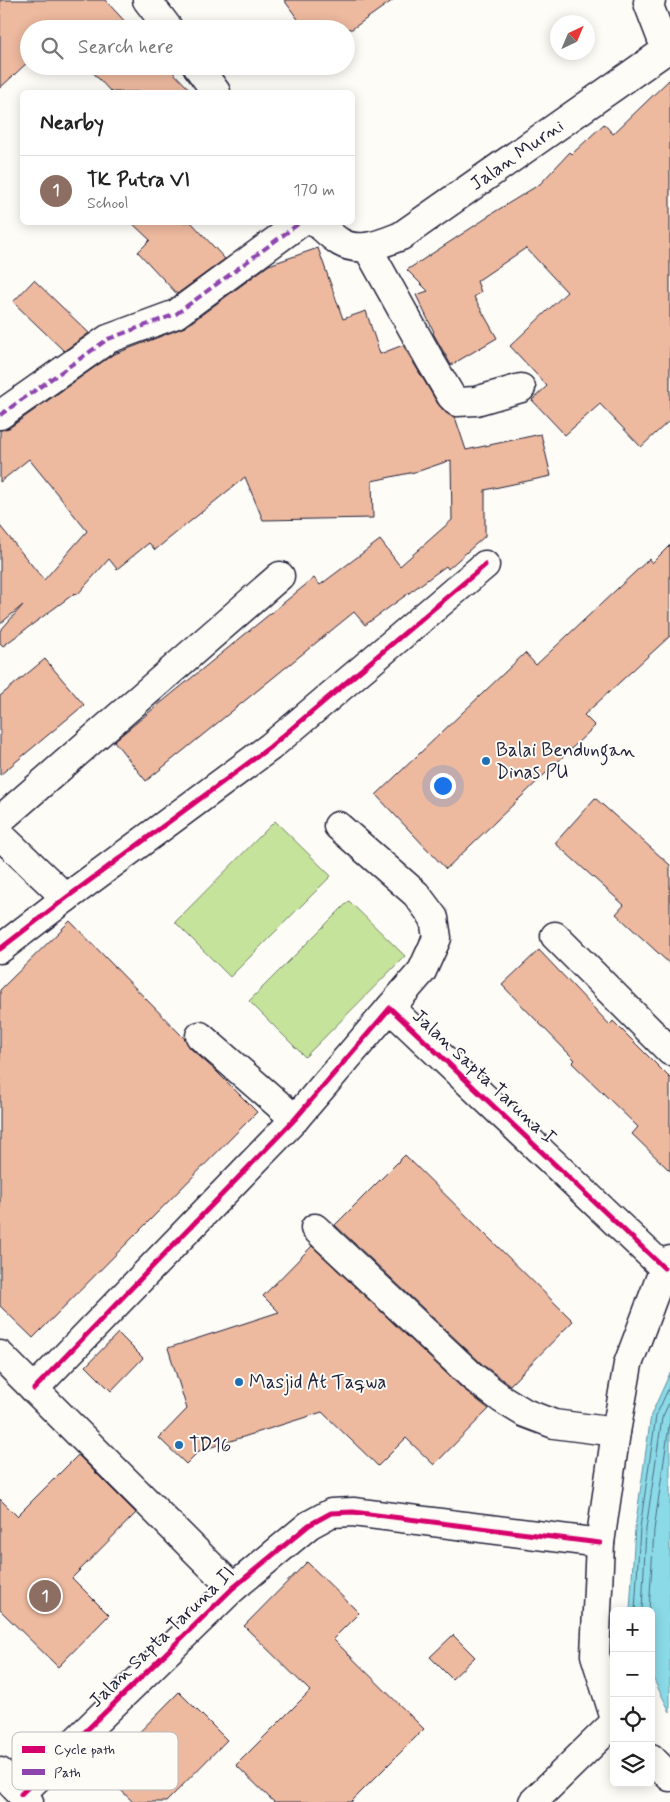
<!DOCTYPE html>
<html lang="en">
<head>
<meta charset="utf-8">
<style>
  body { margin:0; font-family:Mynerve,sans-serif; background:#f6f6f6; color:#222 }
  .controls { position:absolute; right:15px; bottom:15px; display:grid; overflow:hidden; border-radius:8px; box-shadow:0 2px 12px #0003 }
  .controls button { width:45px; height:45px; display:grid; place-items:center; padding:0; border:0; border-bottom:1px solid #e0e0e0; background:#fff; color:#222; font:25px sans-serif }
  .compass { position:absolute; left:550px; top:15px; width:45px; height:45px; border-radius:50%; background:#fff; box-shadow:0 2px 12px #0003; rotate:44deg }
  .you { position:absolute; left:442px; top:785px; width:18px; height:18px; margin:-12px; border:4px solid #fff; border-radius:50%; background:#1a73e8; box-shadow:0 0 0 8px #1a73e833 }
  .badge { display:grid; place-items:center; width:32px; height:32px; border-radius:50%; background:#1f6fb2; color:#fff; font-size:16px; font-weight:700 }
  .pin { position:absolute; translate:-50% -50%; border:2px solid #fff; box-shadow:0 1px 5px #0006 }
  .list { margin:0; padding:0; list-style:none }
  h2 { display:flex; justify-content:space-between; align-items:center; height:65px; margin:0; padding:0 20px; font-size:21px }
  h2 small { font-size:16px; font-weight:400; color:#767676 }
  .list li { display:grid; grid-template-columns:32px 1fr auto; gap:15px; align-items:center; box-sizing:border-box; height:70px; padding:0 20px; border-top:1px solid #e0e0e0 }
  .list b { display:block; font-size:19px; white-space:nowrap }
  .list p { margin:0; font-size:16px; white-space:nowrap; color:#767676 }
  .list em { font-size:16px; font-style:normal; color:#767676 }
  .icon { flex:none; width:28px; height:28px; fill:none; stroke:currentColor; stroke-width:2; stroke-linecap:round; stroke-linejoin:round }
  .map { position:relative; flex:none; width:670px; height:1802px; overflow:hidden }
  .search { position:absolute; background:#fff; box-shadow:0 2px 12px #0003; left:20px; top:20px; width:335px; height:55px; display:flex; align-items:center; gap:12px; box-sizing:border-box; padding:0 18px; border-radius:28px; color:#767676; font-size:19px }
  .panel { position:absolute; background:#fff; box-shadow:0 2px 12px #0003; left:20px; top:90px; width:335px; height:135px; border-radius:8px }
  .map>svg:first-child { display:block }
  .green { fill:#c5e39a; stroke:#74826a }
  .water { fill:#8bdae7; stroke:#6190a2 }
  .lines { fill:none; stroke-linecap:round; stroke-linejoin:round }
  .shore { stroke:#4c6c80; stroke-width:1 }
  .building { fill:#edb99f; stroke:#22223b }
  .minor-casing { stroke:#22223b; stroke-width:31 }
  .minor { stroke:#fdfcf7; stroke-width:28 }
  .quiet { stroke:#8e44ad; stroke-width:4; stroke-dasharray:8 4; stroke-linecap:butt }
  .cycleway-casing { stroke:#fdfcf7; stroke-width:8 }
  .cycleway { stroke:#d6006c; stroke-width:5 }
  .poi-dot { fill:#1f6fb2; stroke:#fdfcf7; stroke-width:2 }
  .labels { text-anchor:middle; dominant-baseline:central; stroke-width:4; stroke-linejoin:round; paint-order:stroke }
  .street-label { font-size:19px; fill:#22223b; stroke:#fdfcf7 }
  .poi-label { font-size:19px; fill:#22223b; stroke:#fdfcf7; text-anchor:start }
  .key { fill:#fdfcf7; stroke:#bbbbbf; stroke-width:1 }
  .key-label { font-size:14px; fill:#22223b }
</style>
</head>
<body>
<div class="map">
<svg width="670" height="1802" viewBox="0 0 670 1802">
  <rect width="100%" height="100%" fill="#fdfcf7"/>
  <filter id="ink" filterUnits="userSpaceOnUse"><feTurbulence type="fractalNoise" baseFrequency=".02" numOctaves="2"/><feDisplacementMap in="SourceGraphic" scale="10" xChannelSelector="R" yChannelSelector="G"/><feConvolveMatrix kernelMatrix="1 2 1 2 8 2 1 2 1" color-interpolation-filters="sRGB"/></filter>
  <g filter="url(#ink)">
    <g class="green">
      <path d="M 275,821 L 331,876 L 230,977 L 175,922 Z"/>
      <path d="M 349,901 L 405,956 L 305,1057 L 249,1001 Z"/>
    </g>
    <path class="water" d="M 670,1373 L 670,1712 L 651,1674 L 651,1611 L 630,1611 L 635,1528 L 651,1415 Z"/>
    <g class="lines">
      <g class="shore">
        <path d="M 635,1611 L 640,1528 L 656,1416 L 670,1385"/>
        <path d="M 642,1611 L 646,1529 L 662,1418 L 670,1401"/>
        <path d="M 649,1611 L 654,1530 L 670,1419"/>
      </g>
    </g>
    <g class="building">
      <path d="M 0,0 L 105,0 L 132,29 L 29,29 L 29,61 L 0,88 Z"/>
      <path d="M 284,0 L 393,0 L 352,29 L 305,29 Z"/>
      <path d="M 87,66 L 167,66 L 192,92 L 111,92 Z"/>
      <path d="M 670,79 L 670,420 L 641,447 L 600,404 L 565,435 L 532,400 L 547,386 L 510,346 L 567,292 L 526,248 L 477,281 L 481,292 L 474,297 L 497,338 L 451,365 L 433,333 L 434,332 L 416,295 L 428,291 L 407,270 L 488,217 L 488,216 L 540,184 L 570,152 L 572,154 L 604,124 L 613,134 Z"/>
      <path d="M 131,222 L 191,222 L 225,259 L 177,294 L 138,252 L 150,240 Z"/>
      <path d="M 318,248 L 343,319 L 366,311 L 380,354 L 403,345 L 438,404 L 446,413 L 455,417 L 466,450 L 541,434 L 551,476 L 485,490 L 485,536 L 448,569 L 446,566 L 365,625 L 354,612 L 146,781 L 114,741 L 314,578 L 320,585 L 380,540 L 400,566 L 452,520 L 451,460 L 419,471 L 372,481 L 373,518 L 263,520 L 245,477 L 155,550 L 149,543 L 117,569 L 109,559 L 77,595 L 75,593 L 3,646 L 0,643 L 0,631 L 23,605 L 0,624 L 0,526 L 44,580 L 87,531 L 29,459 L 0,482 L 0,430 L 9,428 L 112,355 L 185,327 L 269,265 Z"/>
      <path d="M 34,280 L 89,333 L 64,351 L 13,302 Z"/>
      <path d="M 670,545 L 670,636 L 584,715 L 595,726 L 446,869 L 376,795 L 525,653 L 536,665 L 649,559 L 652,563 Z"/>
      <path d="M 45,659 L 84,705 L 0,775 L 0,696 Z"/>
      <path d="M 595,798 L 670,865 L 670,964 L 616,914 L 624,905 L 555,843 Z"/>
      <path d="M 70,921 L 185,1039 L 190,1048 L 216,1071 L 257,1112 L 33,1338 L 0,1306 L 0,990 Z"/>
      <path d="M 539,950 L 610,1025 L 613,1021 L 670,1078 L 670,1171 L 632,1134 L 638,1127 L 572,1063 L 575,1060 L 502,985 Z"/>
      <path d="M 405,1155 L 573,1321 L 510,1385 L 483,1365 L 335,1225 Z"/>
      <path d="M 312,1246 L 462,1388 L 489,1409 L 434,1465 L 406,1438 L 378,1466 L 322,1412 L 199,1451 L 186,1464 L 159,1438 L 187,1409 L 168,1348 L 279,1312 L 263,1296 Z"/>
      <path d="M 118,1333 L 143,1358 L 111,1391 L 86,1366 Z"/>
      <path d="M 78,1455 L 136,1513 L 72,1578 L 109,1615 L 58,1667 L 0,1610 L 0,1499 L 17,1516 Z"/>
      <path d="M 307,1562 L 359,1613 L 333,1639 L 424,1729 L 351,1802 L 274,1802 L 236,1765 L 310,1691 L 244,1626 Z"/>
      <path d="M 453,1635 L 475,1657 L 452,1679 L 430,1657 Z"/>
      <path d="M 179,1692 L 227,1740 L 166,1802 L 133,1802 L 101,1771 Z"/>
    </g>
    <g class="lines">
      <g class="minor-casing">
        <g id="minor">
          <path d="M 147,0 L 169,29"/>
          <path d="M 197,66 L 216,92"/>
          <path d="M 316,222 C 324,229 332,237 340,242 C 360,254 383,243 401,236 L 666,50 L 648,3 L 651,0"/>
          <path d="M 367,247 L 431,362 L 451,396 L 457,402 L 476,401 L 521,388"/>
          <path d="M 0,415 L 108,339 L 176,314 L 301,222"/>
          <path d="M 0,820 L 280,576"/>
          <path d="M 338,826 L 416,894 L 434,918 L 437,938 L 422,971 L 390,1008"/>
          <path d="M 0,835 L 66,898"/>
          <path d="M 555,936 L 670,1051"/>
          <path d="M 0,949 L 66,898 L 270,747 L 485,565"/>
          <path d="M 200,1036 L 295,1119"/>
          <path d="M 315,1228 L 473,1377 L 502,1399 L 525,1413 L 554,1424 L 616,1432"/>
          <path d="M 0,1355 L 233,1588"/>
          <path d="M 34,1389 L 295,1119 L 390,1008 L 664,1268"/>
          <path d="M 614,1716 L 595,1655 L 600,1543 L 616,1432 L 628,1364 L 664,1268 L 670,1260"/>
          <path d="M 651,1758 L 670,1777"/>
          <path d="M 0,1772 L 29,1802"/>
          <path d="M 21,1794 L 233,1588 L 309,1525 L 331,1513 L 353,1512 L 600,1543"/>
          <path d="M 533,1802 L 614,1723"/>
        </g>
      </g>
      <use href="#minor" class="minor"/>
      <path class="quiet" d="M 0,415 L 108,339 L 176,314 L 301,222"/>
      <g class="cycleway-casing">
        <g id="cycleway">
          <path d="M 0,949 L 66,898 L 270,747 L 485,565"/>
          <path d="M 34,1389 L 295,1119 L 390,1008 L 664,1268"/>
          <path d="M 21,1794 L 233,1588 L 309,1525 L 331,1513 L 353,1512 L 600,1543"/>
        </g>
      </g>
      <use href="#cycleway" class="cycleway"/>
    </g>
  </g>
  <g class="poi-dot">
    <circle cx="486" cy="761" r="5"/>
    <circle cx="239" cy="1382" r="5"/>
    <circle cx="179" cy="1445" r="5"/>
  </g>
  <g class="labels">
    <g class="street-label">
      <text transform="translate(517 155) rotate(-35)">Jalan Murni</text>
      <text transform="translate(484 1077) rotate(43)">Jalan Sapta Taruna I</text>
      <text transform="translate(162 1637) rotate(-44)">Jalan Sapta Taruna II</text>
    </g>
    <g class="poi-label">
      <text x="496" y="750">Balai Bendungan<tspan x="496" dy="22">Dinas PU</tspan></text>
      <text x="249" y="1382">Masjid At Taqwa</text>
      <text x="189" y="1445">TD16</text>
    </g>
  </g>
  <rect x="12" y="1732" width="166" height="58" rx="8" class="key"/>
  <rect x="22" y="1746" width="23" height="7" fill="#d6006c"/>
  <rect x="22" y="1769" width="23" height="6" fill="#8e44ad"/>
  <g class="key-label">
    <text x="54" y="1754">Cycle path</text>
    <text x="54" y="1777">Path</text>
  </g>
</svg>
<div class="controls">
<button>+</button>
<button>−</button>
<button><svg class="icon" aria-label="locate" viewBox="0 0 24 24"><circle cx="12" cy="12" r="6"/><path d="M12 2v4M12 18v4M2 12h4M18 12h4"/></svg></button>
<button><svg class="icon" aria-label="layers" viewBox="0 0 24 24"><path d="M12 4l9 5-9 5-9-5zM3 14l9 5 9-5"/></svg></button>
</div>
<svg class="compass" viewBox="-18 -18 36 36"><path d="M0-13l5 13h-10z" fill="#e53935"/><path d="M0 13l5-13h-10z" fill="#767676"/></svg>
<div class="you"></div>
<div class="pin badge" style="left:45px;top:1596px;background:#8d6e63">1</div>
<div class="search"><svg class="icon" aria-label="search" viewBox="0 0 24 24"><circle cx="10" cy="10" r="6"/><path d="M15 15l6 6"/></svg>Search here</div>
<section class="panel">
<h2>Nearby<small></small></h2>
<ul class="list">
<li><span class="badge" style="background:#8d6e63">1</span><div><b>TK Putra VI</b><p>School</p></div><em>170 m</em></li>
</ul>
</section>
</div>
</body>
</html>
